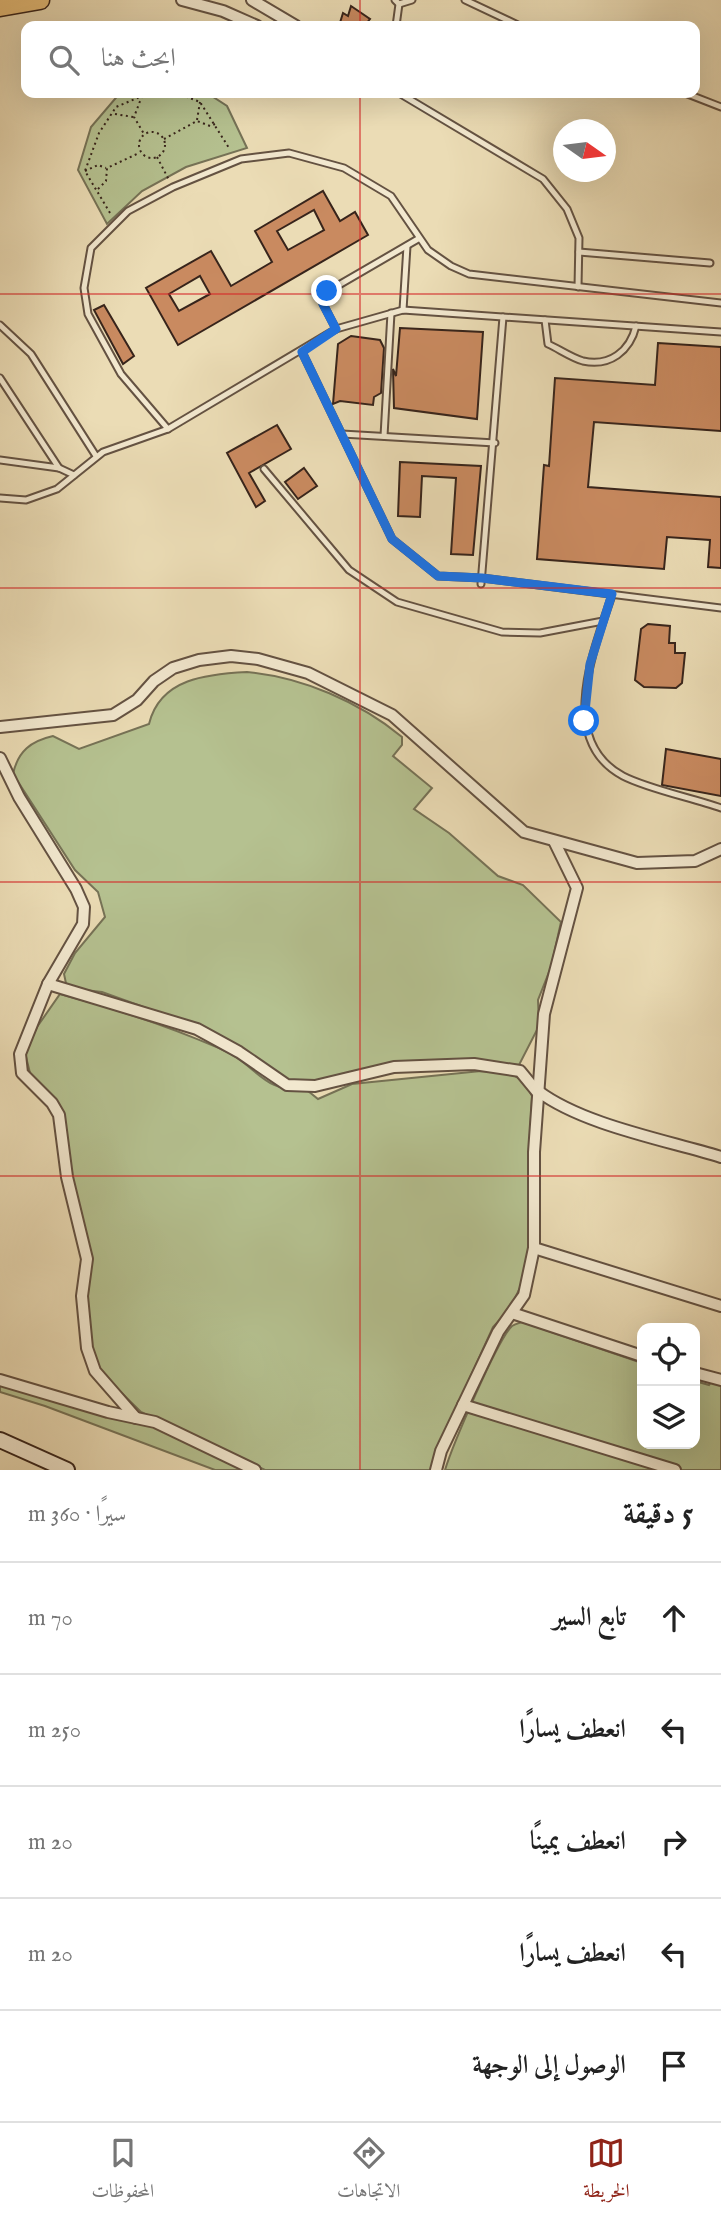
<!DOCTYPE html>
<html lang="ar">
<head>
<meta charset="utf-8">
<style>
  body { margin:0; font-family:"IM FELL English",Amiri,serif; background:#f6f6f6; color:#222; direction:rtl }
  .controls { position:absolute; right:21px; bottom:21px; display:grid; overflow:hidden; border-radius:14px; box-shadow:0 7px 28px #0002 }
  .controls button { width:63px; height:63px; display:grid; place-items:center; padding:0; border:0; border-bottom:2px solid #e0e0e0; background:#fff; color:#222; font:35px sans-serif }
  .compass { position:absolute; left:553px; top:119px; width:63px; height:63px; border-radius:50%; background:#fff; box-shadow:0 7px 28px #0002; rotate:104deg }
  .stop { position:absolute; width:21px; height:21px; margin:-16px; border:5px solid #1a73e8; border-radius:50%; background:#fff }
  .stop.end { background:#1a73e8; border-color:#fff; box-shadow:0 2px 7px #0008 }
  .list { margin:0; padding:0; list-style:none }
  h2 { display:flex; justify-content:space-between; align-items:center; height:91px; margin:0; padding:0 28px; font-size:30px }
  h2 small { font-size:23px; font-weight:400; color:#767676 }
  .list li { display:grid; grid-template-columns:46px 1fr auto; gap:21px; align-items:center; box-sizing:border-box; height:112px; padding:0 28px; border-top:2px solid #e0e0e0 }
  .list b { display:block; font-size:26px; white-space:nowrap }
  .list em { font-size:23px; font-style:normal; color:#767676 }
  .icon { flex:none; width:38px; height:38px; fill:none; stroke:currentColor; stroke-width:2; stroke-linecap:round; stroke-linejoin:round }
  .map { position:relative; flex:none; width:721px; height:1470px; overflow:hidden; direction:ltr }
  .search { position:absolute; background:#fff; box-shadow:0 7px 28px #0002; left:21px; right:21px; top:21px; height:77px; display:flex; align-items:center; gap:18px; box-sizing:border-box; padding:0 24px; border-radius:14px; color:#767676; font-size:26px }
  .sheet { height:651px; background:#fff }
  nav { display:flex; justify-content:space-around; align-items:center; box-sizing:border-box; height:98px; border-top:2px solid #e0e0e0; background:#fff; font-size:19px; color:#767676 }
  nav a { display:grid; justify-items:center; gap:4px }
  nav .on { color:#8f2418 }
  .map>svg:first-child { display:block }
  .green { fill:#b5c190; stroke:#767256; stroke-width:2 }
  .building { fill:#c98a60; stroke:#37241b; stroke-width:2; fill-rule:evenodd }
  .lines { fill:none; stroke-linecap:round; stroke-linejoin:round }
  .service-casing { stroke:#645242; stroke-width:9 }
  .minor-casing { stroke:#645242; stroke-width:14 }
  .secondary-casing { stroke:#37241b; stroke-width:18 }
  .trunk-casing { stroke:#37241b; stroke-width:21 }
  .path { stroke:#37241b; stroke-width:2; stroke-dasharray:2 3.5; stroke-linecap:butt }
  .service { stroke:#f2e8cf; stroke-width:5 }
  .minor { stroke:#f2e8cf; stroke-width:10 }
  .secondary { stroke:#f2e8cf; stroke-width:14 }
  .trunk { stroke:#e6be7a; stroke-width:18 }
  .route { stroke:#1a73e8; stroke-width:9 }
  .grid { fill:none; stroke:#d62828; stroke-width:2; stroke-opacity:0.55 }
</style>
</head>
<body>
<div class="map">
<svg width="721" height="1470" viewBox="0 0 721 1470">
  <rect width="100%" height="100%" fill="#ebdcb5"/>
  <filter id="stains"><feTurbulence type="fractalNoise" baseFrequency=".00286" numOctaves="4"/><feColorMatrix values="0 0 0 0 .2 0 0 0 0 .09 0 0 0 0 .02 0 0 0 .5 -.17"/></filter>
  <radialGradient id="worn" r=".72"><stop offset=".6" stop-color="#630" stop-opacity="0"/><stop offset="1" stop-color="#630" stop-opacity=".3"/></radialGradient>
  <g class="green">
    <path d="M 120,93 L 207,93 L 227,106 L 247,148 L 186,167 L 142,191 L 107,224 L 78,170 L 91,127 Z"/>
    <path d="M 247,672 C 302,677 360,702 402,737 L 402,745 L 393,756 L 432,788 L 414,809 L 449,833 L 498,876 L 523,885 L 561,922 L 551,967 L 538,1000 L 539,1026 L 519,1065 L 468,1059 L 319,1084 L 292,1083 L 174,1018 L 102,992 L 67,988 L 64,974 L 75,953 L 105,917 L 98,892 L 75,870 L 13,774 C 18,751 31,741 53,736 L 79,749 L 149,724 C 160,678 208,674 247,672 Z"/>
    <path d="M 60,994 C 114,1008 167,1026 219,1048 C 258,1064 259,1092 308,1091 L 318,1099 L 352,1084 L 481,1071 L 508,1072 L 525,1082 L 532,1096 L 528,1171 L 530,1241 L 524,1279 L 510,1309 L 493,1327 L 437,1450 L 432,1470 L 265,1470 L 141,1412 L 97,1369 L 89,1347 L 85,1299 L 88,1282 L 64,1124 L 32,1081 L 25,1053 L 37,1027 Z"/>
    <path d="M 522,1322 L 642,1363 L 642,1444 L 695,1444 L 695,1381 L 709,1385 L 711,1382 L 721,1385 L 721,1470 L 445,1470 C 452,1447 497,1340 512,1326 C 515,1324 519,1323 522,1322 Z"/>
    <path d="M 0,1382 L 155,1425 L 250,1470 L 215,1470 L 45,1406 L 0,1392 Z"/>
  </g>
  <g class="building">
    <path d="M 351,6 L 370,19 L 366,24 L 370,26 L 339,26 L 343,13 L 348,16 Z"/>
    <path d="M 323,191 L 340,221 L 355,212 L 368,235 L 178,345 L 146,288 L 211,251 L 231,286 L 272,262 L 255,231 ZM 314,210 L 324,230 L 288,250 L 277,231 ZM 200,276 L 210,294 L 179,311 L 169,294 Z"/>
    <path d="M 104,305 L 134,356 L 123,364 L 94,310 Z"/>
    <path d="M 400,328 L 483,332 L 477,419 L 394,408 L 393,369 L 396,376 Z"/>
    <path d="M 351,336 L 380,340 L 384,348 L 381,393 L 374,397 L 373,405 L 340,401 L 333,404 L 338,344 Z"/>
    <path d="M 658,343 L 721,347 L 721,431 L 594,422 L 588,487 L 721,497 L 721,568 L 708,567 L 710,540 L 667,537 L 664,569 L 537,559 L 544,465 L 549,466 L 555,378 L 655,385 Z"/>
    <path d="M 277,425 L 291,449 L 249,473 L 265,501 L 256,507 L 227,453 Z"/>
    <path d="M 400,462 L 481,466 L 473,555 L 451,554 L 456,478 L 422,476 L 420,517 L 398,516 Z"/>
    <path d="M 304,468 L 317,486 L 298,499 L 285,482 Z"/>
    <path d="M 648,624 L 670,626 L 669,643 L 675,643 L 675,653 L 685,653 L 682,683 L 676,688 L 644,687 L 635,680 L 641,629 Z"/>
    <path d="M 666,749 L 721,759 L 721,796 L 662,785 Z"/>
  </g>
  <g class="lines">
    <g class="service-casing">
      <g id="service">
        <path d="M 395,0 L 399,4 L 396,26"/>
        <path d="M 465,0 L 520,26"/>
        <path d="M 399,4 L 412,0"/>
        <path d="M 399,93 L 543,179 L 567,209 L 579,238 L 578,287"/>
        <path d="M 685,93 L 721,107"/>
        <path d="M 579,252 L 710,263"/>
        <path d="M 403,310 L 407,246"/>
        <path d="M 545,320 L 548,344 C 559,349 572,358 583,361 C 610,367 630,351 636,326"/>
        <path d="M 0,325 L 31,354 L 96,456"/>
        <path d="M 336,329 L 323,304 L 325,293 L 418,239"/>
        <path d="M 302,352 L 392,539 L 438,576 L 482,578 L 721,608"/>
        <path d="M 0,378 L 59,468"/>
        <path d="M 168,429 L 121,374 L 88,314 L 84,288 L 91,248 L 128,211 L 173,187 L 241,159 L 289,153 L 344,168 L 391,196 L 428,250 L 451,266 L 469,274 L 721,303"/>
        <path d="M 342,434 L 495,443"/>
        <path d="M 384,436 L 391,313"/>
        <path d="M 0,460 L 59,468 L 74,475"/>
        <path d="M 264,469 L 349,570 L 397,602 L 502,632 L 540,633 L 603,621"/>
        <path d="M 0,498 L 26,500 L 57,489 L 103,452 L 168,429 L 336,329 L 403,310 L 721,332"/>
        <path d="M 481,584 L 503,317"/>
        <path d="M 612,595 C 594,650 556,740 623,776 C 648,789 693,798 721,808"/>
      </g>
    </g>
    <g class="minor-casing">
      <g id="minor">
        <path d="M 182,0 L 223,11 L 257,26"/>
        <path d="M 252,0 L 296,26"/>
        <path d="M 0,727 L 113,715 L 137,700 L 154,681 L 173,668 L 199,660 L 231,656 L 258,659 L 308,673 L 392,715 L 524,832 L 637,863 L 695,861 L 721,849"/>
        <path d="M 0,758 L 19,797 L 76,889 L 84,907 L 83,924 L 48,984 L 20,1054 L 22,1073 L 52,1103 L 59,1115 L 67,1177 L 87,1259 L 82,1296 L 87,1348 L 95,1371 L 136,1418"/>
        <path d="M 48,984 L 197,1029 L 239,1052 L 287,1085 L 315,1086 L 394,1067 L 474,1064 L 520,1071 L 538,1093"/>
        <path d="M 538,1091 C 583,1125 666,1140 721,1157"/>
        <path d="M 534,1248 L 721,1306"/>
        <path d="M 512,1313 L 642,1356"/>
        <path d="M 695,1373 L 721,1380"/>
        <path d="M 0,1380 L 108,1412 L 155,1422 L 255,1470"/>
        <path d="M 463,1405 L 675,1470"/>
        <path d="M 436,1470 L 441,1451 L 498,1332 L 524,1295 L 534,1248 L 534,1152 L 544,1014 L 577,888 L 554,841"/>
      </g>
    </g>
    <g class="secondary-casing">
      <path id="secondary" d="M 0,1440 L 67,1470"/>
    </g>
    <g class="trunk-casing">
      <path id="trunk" d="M 0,7 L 40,0"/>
    </g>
    <g class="path">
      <path d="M 142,96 L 134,117 L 144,134"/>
      <path d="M 115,114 L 133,117"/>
      <path d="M 197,120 L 200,102"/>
      <circle cx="152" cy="145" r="13"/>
      <path d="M 164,139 L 197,121 L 210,126 L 215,124"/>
      <path d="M 157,157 L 169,180"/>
      <path d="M 85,171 L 98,165 L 106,168"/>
      <path d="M 98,189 L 106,181 L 107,168 L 139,153"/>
      <path d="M 110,213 L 85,171 L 99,133 L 116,107 L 142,96 L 187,97 L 200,102 L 229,148"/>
    </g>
    <use href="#service" class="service"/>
    <use href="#minor" class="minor"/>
    <use href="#secondary" class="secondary"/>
    <use href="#trunk" class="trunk"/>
  </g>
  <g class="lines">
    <path class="route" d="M 327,291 L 323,304 L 336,329 L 302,352 L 392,539 L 438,576 L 482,578 L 612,594 L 590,664 L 584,721"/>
  </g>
  <path class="grid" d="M 360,0 L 360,26M 360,93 L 360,1470M 0,294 L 721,294M 0,588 L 721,588M 0,882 L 721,882M 0,1176 L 721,1176"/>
  <rect width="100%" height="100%" filter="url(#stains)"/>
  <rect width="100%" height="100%" fill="url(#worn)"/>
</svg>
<div class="controls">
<button><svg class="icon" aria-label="locate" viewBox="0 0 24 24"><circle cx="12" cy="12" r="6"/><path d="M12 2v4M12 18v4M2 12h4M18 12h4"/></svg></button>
<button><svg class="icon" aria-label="layers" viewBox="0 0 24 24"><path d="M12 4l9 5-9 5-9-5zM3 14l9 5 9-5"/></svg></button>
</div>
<svg class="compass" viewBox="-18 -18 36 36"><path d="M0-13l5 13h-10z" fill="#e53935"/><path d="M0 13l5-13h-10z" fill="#767676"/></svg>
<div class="stop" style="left:584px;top:721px"></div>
<div class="stop end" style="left:327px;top:291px"></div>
<div class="search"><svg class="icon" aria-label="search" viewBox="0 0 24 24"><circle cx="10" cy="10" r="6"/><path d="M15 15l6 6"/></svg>ابحث هنا</div>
</div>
<section class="sheet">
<h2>5 دقيقة<small>سيرًا · 360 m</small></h2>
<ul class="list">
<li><svg class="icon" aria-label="ahead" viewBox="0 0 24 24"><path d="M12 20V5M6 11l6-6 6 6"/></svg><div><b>تابع السير</b></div><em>70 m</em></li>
<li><svg class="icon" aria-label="left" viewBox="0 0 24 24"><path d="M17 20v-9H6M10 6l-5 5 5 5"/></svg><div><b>انعطف يسارًا</b></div><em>250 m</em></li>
<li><svg class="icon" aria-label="right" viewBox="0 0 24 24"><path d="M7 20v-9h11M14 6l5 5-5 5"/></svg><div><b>انعطف يمينًا</b></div><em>20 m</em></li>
<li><svg class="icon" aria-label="left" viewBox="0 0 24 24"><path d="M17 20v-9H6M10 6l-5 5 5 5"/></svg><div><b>انعطف يسارًا</b></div><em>20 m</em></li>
<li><svg class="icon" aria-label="arrive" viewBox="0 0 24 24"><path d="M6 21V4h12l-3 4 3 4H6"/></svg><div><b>الوصول إلى الوجهة</b></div></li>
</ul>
</section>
<nav>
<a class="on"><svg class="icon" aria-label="map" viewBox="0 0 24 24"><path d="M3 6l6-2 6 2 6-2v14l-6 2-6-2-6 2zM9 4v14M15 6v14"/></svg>الخريطة</a>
<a><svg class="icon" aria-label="directions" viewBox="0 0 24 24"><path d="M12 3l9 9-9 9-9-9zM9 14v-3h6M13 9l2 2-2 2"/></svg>الاتجاهات</a>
<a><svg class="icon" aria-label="saved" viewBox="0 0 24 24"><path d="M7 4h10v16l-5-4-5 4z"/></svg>المحفوظات</a>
</nav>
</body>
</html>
